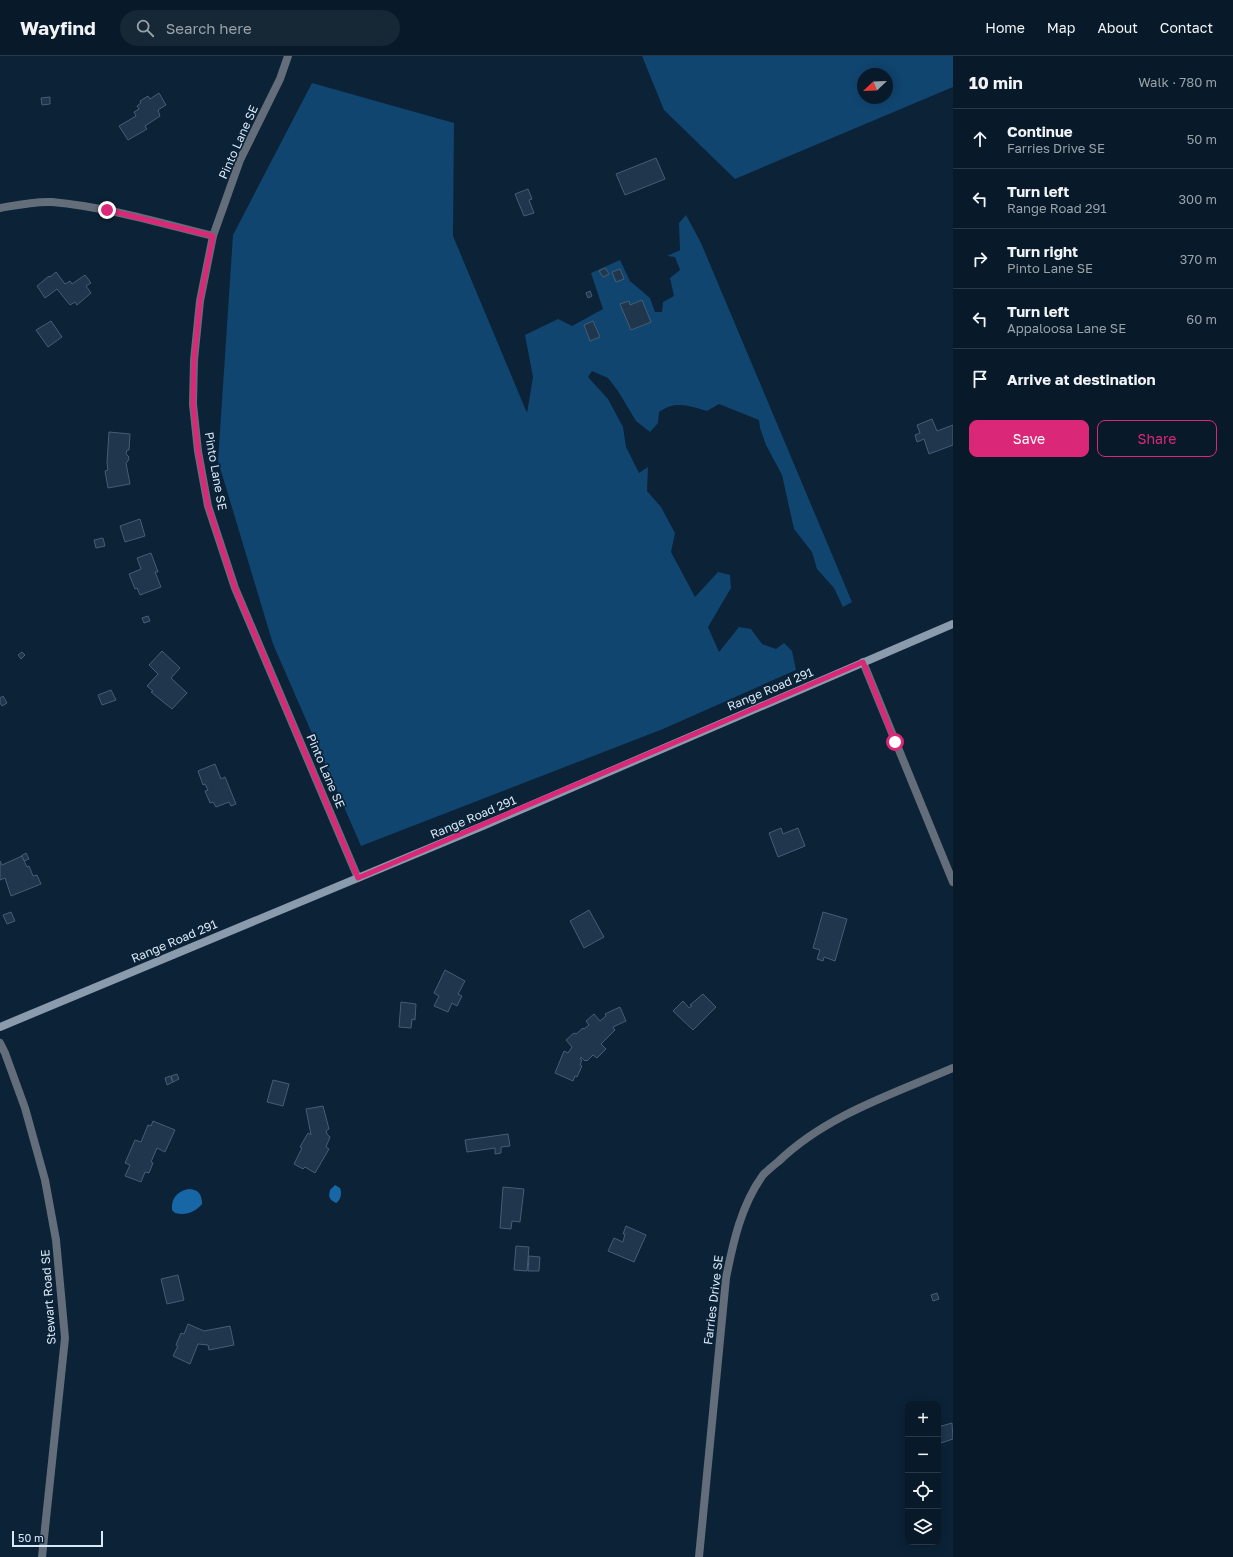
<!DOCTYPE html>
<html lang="en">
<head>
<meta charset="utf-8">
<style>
  body { margin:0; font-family:"Golos Text",sans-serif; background:#162735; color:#f1f3f6 }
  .controls { position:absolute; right:12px; bottom:12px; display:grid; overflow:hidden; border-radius:8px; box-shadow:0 2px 10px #0003 }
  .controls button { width:36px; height:36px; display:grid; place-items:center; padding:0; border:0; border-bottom:1px solid #293846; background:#081a29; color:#f1f3f6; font:20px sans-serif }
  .compass { position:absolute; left:857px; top:12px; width:36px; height:36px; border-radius:50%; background:#081a29; box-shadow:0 2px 10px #0003; rotate:247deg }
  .scale { position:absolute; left:12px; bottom:10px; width:91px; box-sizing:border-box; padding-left:4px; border:2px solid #d9e8f6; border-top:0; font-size:11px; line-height:14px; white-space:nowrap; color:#d9e8f6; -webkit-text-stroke:3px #0b2237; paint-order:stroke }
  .stop { position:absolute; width:12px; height:12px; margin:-9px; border:3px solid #db2777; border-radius:50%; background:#fff }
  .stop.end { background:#db2777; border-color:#fff; box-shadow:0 1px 4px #0008 }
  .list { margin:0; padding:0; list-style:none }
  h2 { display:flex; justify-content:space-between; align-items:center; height:52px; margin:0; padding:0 16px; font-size:17px }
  h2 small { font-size:13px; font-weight:400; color:#98a1a8 }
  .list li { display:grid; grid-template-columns:26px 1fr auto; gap:12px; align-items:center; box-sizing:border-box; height:60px; padding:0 16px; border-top:1px solid #293846 }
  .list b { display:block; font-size:15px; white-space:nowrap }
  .list p { margin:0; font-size:13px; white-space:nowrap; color:#98a1a8 }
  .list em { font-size:13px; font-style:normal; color:#98a1a8 }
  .actions { display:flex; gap:8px; padding:12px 16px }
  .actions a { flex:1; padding:9px 0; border:1px solid #db2777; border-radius:8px; text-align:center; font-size:14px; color:#db2777 }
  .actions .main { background:#db2777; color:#fff }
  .icon { flex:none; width:22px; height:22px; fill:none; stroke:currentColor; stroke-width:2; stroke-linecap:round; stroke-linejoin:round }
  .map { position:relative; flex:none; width:953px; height:1501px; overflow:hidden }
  header { display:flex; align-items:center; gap:24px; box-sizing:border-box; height:56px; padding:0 20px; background:#081a29; border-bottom:1px solid #293846 }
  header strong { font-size:19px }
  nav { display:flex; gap:22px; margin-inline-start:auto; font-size:14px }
  .search { width:280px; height:36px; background:#162735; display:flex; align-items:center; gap:10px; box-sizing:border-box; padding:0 14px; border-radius:22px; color:#98a1a8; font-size:15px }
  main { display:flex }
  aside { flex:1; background:#081a29 }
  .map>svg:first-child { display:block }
  .green { fill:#104570; fill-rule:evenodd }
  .water { fill:#1766a6 }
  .building { fill:#1f364c; stroke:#455d76 }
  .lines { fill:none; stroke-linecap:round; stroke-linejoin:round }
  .street { stroke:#636e7a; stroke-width:8 }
  .secondary { stroke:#899bad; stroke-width:8 }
  .route { stroke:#db2777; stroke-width:5 }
  .labels { text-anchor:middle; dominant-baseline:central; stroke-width:3.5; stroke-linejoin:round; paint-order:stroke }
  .street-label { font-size:12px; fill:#d9e8f6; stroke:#0b2237 }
</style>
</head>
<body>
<header>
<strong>Wayfind</strong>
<div class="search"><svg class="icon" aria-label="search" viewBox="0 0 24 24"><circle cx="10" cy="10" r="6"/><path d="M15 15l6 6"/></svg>Search here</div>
<nav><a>Home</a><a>Map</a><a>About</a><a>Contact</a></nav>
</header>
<main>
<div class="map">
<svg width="953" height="1501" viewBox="0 0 953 1501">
  <rect width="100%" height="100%" fill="#0b2237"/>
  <g class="green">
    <path d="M 642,0 L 953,0 L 953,31 L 735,123 L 664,54 ZM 863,18 L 887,18 L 887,42 L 863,42 Z"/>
    <path d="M 312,27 L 454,67 L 453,180 L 527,357 L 533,321 L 525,279 L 558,263 L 572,270 L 603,253 L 591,217 L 620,204 L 630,225 L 650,242 L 655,256 L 662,256 L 663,246 L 674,240 L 670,222 L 680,214 L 675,201 L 667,200 L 680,194 L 679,167 L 686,159 L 701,187 L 852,546 L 843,551 L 834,532 L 817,513 L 812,496 L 794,473 L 782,419 L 766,389 L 760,372 L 759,364 L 719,348 L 707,355 C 689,350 676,344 659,356 L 658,367 L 650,376 L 636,365 L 618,335 L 608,322 L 592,315 L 588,321 L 608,343 L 623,371 L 626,391 L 639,417 L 648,411 L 647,435 L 661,451 L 675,477 L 671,496 L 695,541 L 718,516 L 730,519 L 731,532 L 708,571 L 719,596 L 739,571 L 751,573 L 762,588 L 776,593 L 784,587 L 792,595 L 796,614 L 663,673 L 361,790 L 273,588 L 218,405 L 233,179 Z"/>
  </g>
  <g class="water">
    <path d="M 335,1129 L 340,1132 C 342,1137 341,1144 336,1147 L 331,1144 L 329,1140 L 330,1134 Z"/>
    <path d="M 188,1133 C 198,1133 202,1138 202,1148 C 195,1156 186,1160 175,1157 L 172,1154 C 171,1142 177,1136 188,1133 Z"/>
  </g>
  <g class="building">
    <path d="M 159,37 L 166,49 L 158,54 L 160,60 L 145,70 L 147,73 L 128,84 L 119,70 L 136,60 L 134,56 L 139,53 L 137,50 L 141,47 L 140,45 L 148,40 L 150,43 Z"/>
    <path d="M 50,41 L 50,48 L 42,49 L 41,42 Z"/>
    <path d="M 656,102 L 665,123 L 625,139 L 616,118 Z"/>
    <path d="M 528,133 L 532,143 L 529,144 L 534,157 L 524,160 L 515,138 Z"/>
    <path d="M 605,212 L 609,218 L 603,221 L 599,215 Z"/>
    <path d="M 620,213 L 624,223 L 616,226 L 612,216 Z"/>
    <path d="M 56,216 L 65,228 L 70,225 L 72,228 L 85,219 L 91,227 L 86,230 L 91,237 L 77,249 L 75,246 L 70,249 L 57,233 L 45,242 L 37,230 L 49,220 L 50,221 Z"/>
    <path d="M 590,235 L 592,240 L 588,242 L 586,237 Z"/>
    <path d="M 642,244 L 651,266 L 631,274 L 620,248 L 629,245 L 630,249 Z"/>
    <path d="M 51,265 L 62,281 L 48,291 L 36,274 Z"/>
    <path d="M 593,265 L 600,281 L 590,285 L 584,269 Z"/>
    <path d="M 932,363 L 937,375 L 953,369 L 953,389 L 929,398 L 924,383 L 917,386 L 915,379 L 920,377 L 917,369 Z"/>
    <path d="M 109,376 L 130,378 L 129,394 L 127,394 L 126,398 L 129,401 L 128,405 L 126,407 L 130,428 L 108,432 L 105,415 L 108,414 L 107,407 Z"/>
    <path d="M 140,463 L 145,480 L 125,486 L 120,470 Z"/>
    <path d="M 103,482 L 105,490 L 96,492 L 94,484 Z"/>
    <path d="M 151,497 L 158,516 L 155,516 L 161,531 L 140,539 L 137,532 L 135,533 L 129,518 L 141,513 L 137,502 Z"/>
    <path d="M 148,560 L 150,565 L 144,567 L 142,562 Z"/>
    <path d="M 162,595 L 180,612 L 171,622 L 187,637 L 172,653 L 151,636 L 153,635 L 147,630 L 158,618 L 149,609 Z"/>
    <path d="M 22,596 L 25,599 L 21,603 L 18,599 Z"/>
    <path d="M 111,634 L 116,644 L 102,649 L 98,639 Z"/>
    <path d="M 3,640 L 7,647 L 2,650 L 0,647 L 0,642 Z"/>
    <path d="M 215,708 L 221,723 L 225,721 L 236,748 L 231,750 L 229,746 L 216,751 L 213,746 L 210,747 L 205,735 L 208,734 L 205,728 L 203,729 L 198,715 Z"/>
    <path d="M 781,772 L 783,778 L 798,772 L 805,790 L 778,801 L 769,777 Z"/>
    <path d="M 26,797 L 29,803 L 24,805 L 21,800 Z"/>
    <path d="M 22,800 L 27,811 L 29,810 L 33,820 L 37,819 L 41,828 L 11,840 L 5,822 L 0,824 L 0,805 L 2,809 Z"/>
    <path d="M 589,854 L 604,881 L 584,892 L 570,865 Z"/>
    <path d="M 11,856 L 15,865 L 7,868 L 3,859 Z"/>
    <path d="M 823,856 L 847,863 L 835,905 L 824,901 L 823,905 L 817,903 L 820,894 L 813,892 Z"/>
    <path d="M 445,914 L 465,925 L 458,938 L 462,940 L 457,950 L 452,947 L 448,956 L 434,950 L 439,940 L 434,937 Z"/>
    <path d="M 703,938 L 716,951 L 693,974 L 673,955 L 683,945 L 689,952 L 692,950 L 690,949 Z"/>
    <path d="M 401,946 L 416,948 L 415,964 L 412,963 L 411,972 L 399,971 Z"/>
    <path d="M 620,951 L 626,965 L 613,971 L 615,974 L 601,988 L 606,993 L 597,1002 L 593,999 L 587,1005 L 586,1004 L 585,1005 L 581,1001 L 580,1003 L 582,1004 L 580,1009 L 582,1010 L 577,1021 L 575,1020 L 573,1025 L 555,1017 L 564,995 L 568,997 L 572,991 L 566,984 L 574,977 L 576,978 L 583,972 L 584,973 L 589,969 L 586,965 L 594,958 L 600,965 L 606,960 L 605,958 Z"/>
    <path d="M 177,1018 L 179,1023 L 173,1026 L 171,1020 Z"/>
    <path d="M 170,1020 L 173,1026 L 167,1029 L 165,1022 Z"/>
    <path d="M 273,1024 L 289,1028 L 283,1050 L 267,1046 Z"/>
    <path d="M 323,1050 L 329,1073 L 326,1075 L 327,1078 L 330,1081 L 326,1091 L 329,1093 L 315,1117 L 305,1111 L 303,1113 L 294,1108 L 302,1092 L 300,1091 L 308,1077 L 311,1079 L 306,1053 Z"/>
    <path d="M 153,1065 L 175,1074 L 165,1096 L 157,1092 L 151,1106 L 153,1107 L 149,1117 L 145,1116 L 141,1126 L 125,1120 L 130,1109 L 125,1107 L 135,1084 L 141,1086 L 148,1069 L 151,1070 Z"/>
    <path d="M 508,1078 L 510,1090 L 501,1091 L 501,1097 L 495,1098 L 495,1092 L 467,1096 L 465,1084 Z"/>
    <path d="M 503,1131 L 524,1133 L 520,1166 L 512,1165 L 511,1173 L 500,1172 Z"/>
    <path d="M 626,1170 L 646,1179 L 634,1206 L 608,1195 L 614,1182 L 623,1186 L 625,1178 L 623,1178 Z"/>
    <path d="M 516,1190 L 529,1191 L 527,1215 L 514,1214 Z"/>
    <path d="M 529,1200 L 540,1201 L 539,1215 L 528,1215 Z"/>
    <path d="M 178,1219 L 184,1244 L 167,1248 L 161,1223 Z"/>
    <path d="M 937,1237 L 939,1243 L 933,1245 L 931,1239 Z"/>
    <path d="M 188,1268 L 204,1275 L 230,1270 L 234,1289 L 209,1294 L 208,1289 L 198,1288 L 190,1308 L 173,1300 L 178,1290 L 176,1289 L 181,1277 L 184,1278 Z"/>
    <path d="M 952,1367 L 953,1383 L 938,1388 L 938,1371 Z"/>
  </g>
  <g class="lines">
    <g class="street">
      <path d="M 288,0 L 280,23 L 240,104 L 213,180 L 200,245 L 194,304 L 193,348 L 198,395 L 208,450 L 235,532 L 358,822"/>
      <path d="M 0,152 C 17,149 35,145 52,146 C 107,151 160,167 213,180"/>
      <path d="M 863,606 L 953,826"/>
      <path d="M 0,987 L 5,997 L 25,1052 L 45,1124 L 56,1184 L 65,1282 L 42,1501"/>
      <path d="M 699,1501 L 726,1222 C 733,1187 741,1149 763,1119 C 768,1114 774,1109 779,1105 C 827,1059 893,1038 953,1012"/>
    </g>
    <path class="secondary" d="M 0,971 L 485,769 L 953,568"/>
  </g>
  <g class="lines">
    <path class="route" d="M 107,154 L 213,180 L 200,245 L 194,304 L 193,348 L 198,395 L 208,450 L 235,532 L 358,822 L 863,606 L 895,686"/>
  </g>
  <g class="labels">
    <g class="street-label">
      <text transform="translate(238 86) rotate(-66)">Pinto Lane SE</text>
      <text transform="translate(216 415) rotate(80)">Pinto Lane SE</text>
      <text transform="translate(770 633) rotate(-23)">Range Road 291</text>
      <text transform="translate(326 715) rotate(67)">Pinto Lane SE</text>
      <text transform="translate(473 761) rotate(-23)">Range Road 291</text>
      <text transform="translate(174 885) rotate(-23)">Range Road 291</text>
      <text transform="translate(48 1241) rotate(-94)">Stewart Road SE</text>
      <text transform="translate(713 1244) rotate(-83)">Farries Drive SE</text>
    </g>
  </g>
</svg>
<div class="controls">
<button>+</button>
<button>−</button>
<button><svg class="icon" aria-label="locate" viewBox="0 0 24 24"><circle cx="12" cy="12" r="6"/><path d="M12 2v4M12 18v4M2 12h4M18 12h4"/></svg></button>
<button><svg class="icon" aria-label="layers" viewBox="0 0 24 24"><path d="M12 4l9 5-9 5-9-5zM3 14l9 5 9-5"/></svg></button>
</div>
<svg class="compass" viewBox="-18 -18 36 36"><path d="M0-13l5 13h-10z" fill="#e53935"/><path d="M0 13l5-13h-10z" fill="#98a1a8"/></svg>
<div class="scale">50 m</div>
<div class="stop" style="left:895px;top:686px"></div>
<div class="stop end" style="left:107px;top:154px"></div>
</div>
<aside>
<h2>10 min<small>Walk · 780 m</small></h2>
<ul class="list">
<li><svg class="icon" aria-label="ahead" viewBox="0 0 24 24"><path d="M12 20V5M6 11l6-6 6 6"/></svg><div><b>Continue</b><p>Farries Drive SE</p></div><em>50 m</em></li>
<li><svg class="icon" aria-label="left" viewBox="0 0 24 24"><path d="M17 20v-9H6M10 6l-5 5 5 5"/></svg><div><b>Turn left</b><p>Range Road 291</p></div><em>300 m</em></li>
<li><svg class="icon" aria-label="right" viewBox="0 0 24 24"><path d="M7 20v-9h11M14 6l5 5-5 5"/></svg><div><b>Turn right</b><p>Pinto Lane SE</p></div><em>370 m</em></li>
<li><svg class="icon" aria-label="left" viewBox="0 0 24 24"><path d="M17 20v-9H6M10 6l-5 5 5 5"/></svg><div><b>Turn left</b><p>Appaloosa Lane SE</p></div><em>60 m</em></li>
<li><svg class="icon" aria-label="arrive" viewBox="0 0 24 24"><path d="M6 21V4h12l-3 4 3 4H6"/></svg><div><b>Arrive at destination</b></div></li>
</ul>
<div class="actions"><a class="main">Save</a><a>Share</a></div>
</aside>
</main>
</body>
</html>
